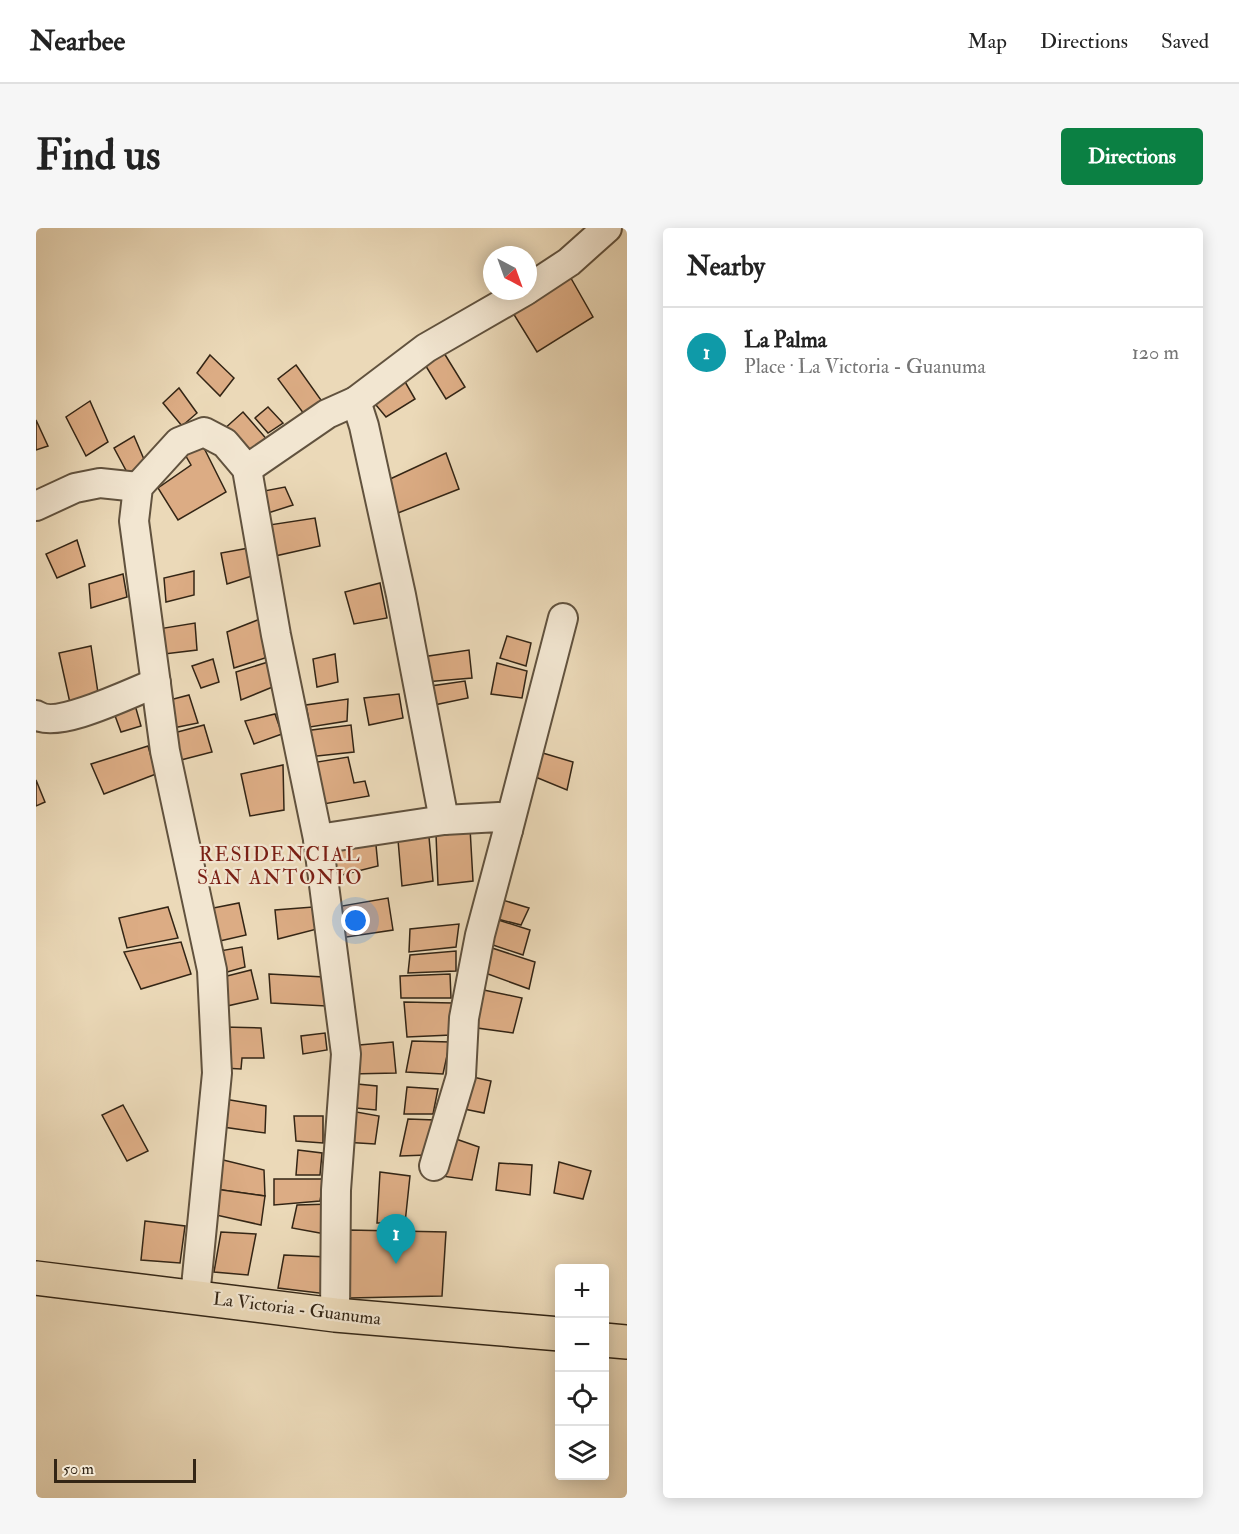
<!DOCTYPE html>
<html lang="en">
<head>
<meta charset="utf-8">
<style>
  body { margin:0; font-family:"IM FELL Double Pica",serif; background:#f6f6f6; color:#222 }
  .controls { position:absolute; right:18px; bottom:18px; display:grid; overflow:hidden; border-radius:6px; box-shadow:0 3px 15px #0003 }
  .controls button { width:54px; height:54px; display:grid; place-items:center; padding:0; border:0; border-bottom:2px solid #e0e0e0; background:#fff; color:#222; font:30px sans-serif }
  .compass { position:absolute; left:447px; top:18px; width:54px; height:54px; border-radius:50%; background:#fff; box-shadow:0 3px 15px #0003; rotate:139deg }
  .scale { position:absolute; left:18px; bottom:15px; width:142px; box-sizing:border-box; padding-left:6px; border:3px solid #332515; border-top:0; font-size:16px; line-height:21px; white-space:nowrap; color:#332515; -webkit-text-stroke:4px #f2e6d1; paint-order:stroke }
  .you { position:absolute; left:320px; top:693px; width:21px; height:21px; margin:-15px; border:4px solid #fff; border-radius:50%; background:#1a73e8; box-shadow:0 0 0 9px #1a73e833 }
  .badge { display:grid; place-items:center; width:39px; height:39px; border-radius:50%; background:#0b8043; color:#fff; font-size:20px; font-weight:700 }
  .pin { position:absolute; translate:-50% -50px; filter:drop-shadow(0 2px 3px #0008) }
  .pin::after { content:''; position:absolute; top:32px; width:21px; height:18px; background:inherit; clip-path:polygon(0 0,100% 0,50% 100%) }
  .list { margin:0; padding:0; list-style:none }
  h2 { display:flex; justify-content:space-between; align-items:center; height:78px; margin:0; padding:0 24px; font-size:26px }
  h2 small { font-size:20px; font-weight:400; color:#767676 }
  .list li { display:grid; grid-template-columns:39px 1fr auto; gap:18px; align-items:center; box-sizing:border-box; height:90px; padding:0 24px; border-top:2px solid #e0e0e0 }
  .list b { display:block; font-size:22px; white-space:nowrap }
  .list p { margin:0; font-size:20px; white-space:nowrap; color:#767676 }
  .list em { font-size:20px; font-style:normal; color:#767676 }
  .icon { flex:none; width:33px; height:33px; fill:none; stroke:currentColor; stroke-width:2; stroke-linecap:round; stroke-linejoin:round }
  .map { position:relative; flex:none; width:591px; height:1270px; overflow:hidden; border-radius:6px }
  header { display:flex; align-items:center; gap:36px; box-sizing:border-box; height:84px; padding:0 30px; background:#fff; border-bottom:2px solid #e0e0e0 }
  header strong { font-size:28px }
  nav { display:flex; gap:33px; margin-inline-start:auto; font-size:21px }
  .intro { display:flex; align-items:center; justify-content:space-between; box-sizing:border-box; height:144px; padding:0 36px }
  h1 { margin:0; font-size:42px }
  .button { padding:15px 27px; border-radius:6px; background:#0b8043; color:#fff; font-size:21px; font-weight:700 }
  main { display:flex; gap:36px; padding:0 36px }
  aside { flex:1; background:#fff; border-radius:6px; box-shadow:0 3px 15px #0003 }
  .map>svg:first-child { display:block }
  .building { fill:#dcac84; stroke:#332515; stroke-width:1.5 }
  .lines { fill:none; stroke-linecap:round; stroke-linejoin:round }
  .minor-casing { stroke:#61523e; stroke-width:32 }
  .major-casing { stroke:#332515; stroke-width:36 }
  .minor { stroke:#f2e6d1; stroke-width:28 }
  .major { stroke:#ebd9b8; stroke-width:33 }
  .labels { text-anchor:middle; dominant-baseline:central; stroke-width:4.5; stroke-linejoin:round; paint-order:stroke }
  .street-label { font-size:18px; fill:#332515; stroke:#f2e6d1 }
  .neighbourhood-label { font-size:20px; letter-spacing:1.5px; fill:#7a1f14; stroke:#f2e6d1 }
</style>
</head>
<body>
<header>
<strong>Nearbee</strong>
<nav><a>Map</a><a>Directions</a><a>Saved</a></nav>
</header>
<div class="intro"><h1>Find us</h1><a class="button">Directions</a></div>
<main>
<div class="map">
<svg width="591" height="1270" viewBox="0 0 591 1270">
  <rect width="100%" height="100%" fill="#ebd9b8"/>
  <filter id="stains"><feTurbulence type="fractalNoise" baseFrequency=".00333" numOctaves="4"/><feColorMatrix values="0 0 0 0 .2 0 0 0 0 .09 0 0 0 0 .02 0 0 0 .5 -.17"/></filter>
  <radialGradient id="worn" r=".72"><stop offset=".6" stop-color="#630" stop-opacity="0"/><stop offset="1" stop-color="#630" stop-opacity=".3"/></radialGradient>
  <g class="building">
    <path d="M 532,45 L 557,89 L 501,124 L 477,85 Z"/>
    <path d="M 408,125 L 429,159 L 410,171 L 388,135 Z"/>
    <path d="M 174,127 L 198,150 L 184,168 L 161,145 Z"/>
    <path d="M 260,137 L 285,172 L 268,186 L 242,151 Z"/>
    <path d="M 368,152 L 379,171 L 350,189 L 335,171 Z"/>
    <path d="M 143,160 L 161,185 L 146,198 L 127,175 Z"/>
    <path d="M 54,173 L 72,214 L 50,228 L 30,189 Z"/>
    <path d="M 232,179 L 247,195 L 232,205 L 219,190 Z"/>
    <path d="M 207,184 L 234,215 L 209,230 L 187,202 Z"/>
    <path d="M 0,192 L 12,218 L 0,222 Z"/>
    <path d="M 98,208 L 110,236 L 93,248 L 78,220 Z"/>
    <path d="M 165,214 L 190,264 L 142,292 L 122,260 L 155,237 L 147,223 Z"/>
    <path d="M 410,225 L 423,261 L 362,285 L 352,252 Z"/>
    <path d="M 249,259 L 257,277 L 232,285 L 228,263 Z"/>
    <path d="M 279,290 L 284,318 L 239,328 L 233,297 Z"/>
    <path d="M 41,312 L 49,338 L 21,350 L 10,326 Z"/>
    <path d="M 213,320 L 216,348 L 191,356 L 185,325 Z"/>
    <path d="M 158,343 L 158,367 L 130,374 L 128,350 Z"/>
    <path d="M 87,346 L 91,369 L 55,380 L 53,356 Z"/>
    <path d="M 344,355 L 351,390 L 318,396 L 309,364 Z"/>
    <path d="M 224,391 L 229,430 L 198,440 L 191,404 Z"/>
    <path d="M 159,395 L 161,422 L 120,427 L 116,402 Z"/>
    <path d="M 471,408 L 495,415 L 490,438 L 464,430 Z"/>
    <path d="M 55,418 L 62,465 L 34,475 L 23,425 Z"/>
    <path d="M 433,422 L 436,450 L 389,454 L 386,429 Z"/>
    <path d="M 299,426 L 302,454 L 281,459 L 277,431 Z"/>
    <path d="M 177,431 L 183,454 L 165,460 L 156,438 Z"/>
    <path d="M 232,434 L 239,458 L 205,472 L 200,444 Z"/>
    <path d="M 461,435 L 491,443 L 486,470 L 455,466 Z"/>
    <path d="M 429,453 L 432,470 L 398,477 L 395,458 Z"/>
    <path d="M 363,466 L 367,490 L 333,497 L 328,470 Z"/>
    <path d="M 153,467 L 162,495 L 132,501 L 126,474 Z"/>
    <path d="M 312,471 L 311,493 L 274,499 L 270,477 Z"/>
    <path d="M 99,477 L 105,498 L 85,504 L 78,485 Z"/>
    <path d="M 239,486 L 246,506 L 218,516 L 209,493 Z"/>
    <path d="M 168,497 L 176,524 L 141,533 L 134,506 Z"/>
    <path d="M 315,497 L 318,524 L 272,529 L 268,503 Z"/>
    <path d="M 112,518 L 120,546 L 68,566 L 55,536 Z"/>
    <path d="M 500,523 L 537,534 L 531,562 L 497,548 Z"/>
    <path d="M 312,529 L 318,555 L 329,553 L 333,568 L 282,577 L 275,535 Z"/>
    <path d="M 247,537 L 248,582 L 214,588 L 205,546 Z"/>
    <path d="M 0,552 L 9,574 L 0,578 Z"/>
    <path d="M 434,600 L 437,653 L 402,657 L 400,606 Z"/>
    <path d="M 339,607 L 342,638 L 294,650 L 290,616 Z"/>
    <path d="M 393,609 L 397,653 L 366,658 L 362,612 Z"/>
    <path d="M 352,670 L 357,702 L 304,710 L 300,679 Z"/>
    <path d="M 460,670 L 493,680 L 485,697 L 454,689 Z"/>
    <path d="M 203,675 L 210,707 L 175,715 L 167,682 Z"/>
    <path d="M 132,679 L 142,710 L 91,720 L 83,690 Z"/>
    <path d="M 277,679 L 281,701 L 242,711 L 239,682 Z"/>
    <path d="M 456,690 L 494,702 L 487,727 L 448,714 Z"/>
    <path d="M 423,696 L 420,719 L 373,724 L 374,701 Z"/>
    <path d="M 145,714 L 155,746 L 105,761 L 88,724 Z"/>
    <path d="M 450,718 L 499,734 L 493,761 L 441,742 Z"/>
    <path d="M 206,719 L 209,739 L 184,746 L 178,724 Z"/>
    <path d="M 420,723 L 420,743 L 372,745 L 374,727 Z"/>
    <path d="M 215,742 L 222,771 L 191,778 L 183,750 Z"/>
    <path d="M 233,746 L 288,749 L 290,778 L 235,775 Z"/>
    <path d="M 414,746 L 415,770 L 365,770 L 364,748 Z"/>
    <path d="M 443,761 L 486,770 L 477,805 L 434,799 Z"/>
    <path d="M 368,774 L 417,775 L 415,807 L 371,809 Z"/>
    <path d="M 187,799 L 225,800 L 228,830 L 206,830 L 205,841 L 187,840 Z"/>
    <path d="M 289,805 L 291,822 L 267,826 L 265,808 Z"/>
    <path d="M 376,813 L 414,814 L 407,846 L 370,844 Z"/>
    <path d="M 357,814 L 360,845 L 314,846 L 312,818 Z"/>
    <path d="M 428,847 L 455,853 L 448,885 L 418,879 Z"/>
    <path d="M 311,855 L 341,858 L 340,882 L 310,879 Z"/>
    <path d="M 371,859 L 402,861 L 397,886 L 368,886 Z"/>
    <path d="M 182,870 L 230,878 L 229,905 L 180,898 Z"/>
    <path d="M 87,877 L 112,923 L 91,933 L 66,887 Z"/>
    <path d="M 309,882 L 343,888 L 339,916 L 307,914 Z"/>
    <path d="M 258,888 L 287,888 L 287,915 L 260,913 Z"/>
    <path d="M 372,891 L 399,892 L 391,927 L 364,928 Z"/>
    <path d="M 420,911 L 443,919 L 436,952 L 405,948 Z"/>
    <path d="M 262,922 L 286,925 L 284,947 L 260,947 Z"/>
    <path d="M 179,930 L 228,942 L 229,968 L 172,960 Z"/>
    <path d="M 523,934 L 555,943 L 547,971 L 518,965 Z"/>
    <path d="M 463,935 L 496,937 L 494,967 L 460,962 Z"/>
    <path d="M 344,944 L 374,948 L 369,995 L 341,995 Z"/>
    <path d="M 238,951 L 288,951 L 284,973 L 238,977 Z"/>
    <path d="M 172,960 L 229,968 L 225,997 L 171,985 Z"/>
    <path d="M 296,976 L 295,1007 L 256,1000 L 261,977 Z"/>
    <path d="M 109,993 L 149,998 L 144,1035 L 105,1032 Z"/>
    <path d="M 312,1002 L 410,1004 L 406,1068 L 313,1070 Z"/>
    <path d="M 185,1004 L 220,1006 L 212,1047 L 178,1044 Z"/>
    <path d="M 248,1027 L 292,1029 L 291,1066 L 242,1060 Z"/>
  </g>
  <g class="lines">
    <g class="minor-casing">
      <g id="minor">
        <path d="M 492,61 L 533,34 L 571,0"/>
        <path d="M 320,173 L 390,120 L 489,63"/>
        <path d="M 211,241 L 291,186 L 320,173 L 328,198 L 365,367 L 408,592"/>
        <path d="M 0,278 L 39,260 L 64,255 L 102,259"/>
        <path d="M 0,487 C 21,502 96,464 120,455"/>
        <path d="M 472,602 L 527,390"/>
        <path d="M 282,611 L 408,592 L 463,589 L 469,594 L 472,602 L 444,707 L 428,790 L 425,848 L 398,938"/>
        <path d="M 159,1069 L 181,845 L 176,742 L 129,523 L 98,293 L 102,259 L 143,214 L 168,204 L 189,215 L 211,241 L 240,407 L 282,611 L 310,826 L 300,962 L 299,1087"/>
      </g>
    </g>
    <g class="major-casing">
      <g id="major">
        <path d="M 0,1050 L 299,1087 L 524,1106"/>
        <path d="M 568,1112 L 591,1114"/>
      </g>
    </g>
    <use href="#minor" class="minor"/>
    <use href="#major" class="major"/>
  </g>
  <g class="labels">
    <g class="street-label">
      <text transform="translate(261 1081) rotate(7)">La Victoria - Guanuma</text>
    </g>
    <g class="neighbourhood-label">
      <text x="244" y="626">RESIDENCIAL<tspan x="244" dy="23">SAN ANTONIO</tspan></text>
    </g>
  </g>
  <rect width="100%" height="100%" filter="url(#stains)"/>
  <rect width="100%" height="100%" fill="url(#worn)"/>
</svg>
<div class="controls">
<button>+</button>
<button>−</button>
<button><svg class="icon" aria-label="locate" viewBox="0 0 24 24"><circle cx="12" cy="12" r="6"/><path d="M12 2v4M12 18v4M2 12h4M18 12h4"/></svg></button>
<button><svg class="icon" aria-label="layers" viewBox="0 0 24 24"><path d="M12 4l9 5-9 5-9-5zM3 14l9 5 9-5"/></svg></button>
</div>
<svg class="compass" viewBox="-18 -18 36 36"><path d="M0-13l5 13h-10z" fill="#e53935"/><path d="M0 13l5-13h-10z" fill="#767676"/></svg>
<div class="scale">50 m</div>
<div class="you"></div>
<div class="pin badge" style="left:360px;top:1036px;background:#0f9aa8">1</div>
</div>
<aside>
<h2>Nearby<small></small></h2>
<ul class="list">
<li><span class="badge" style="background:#0f9aa8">1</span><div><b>La Palma</b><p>Place · La Victoria - Guanuma</p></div><em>120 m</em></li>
</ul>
</aside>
</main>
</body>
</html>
